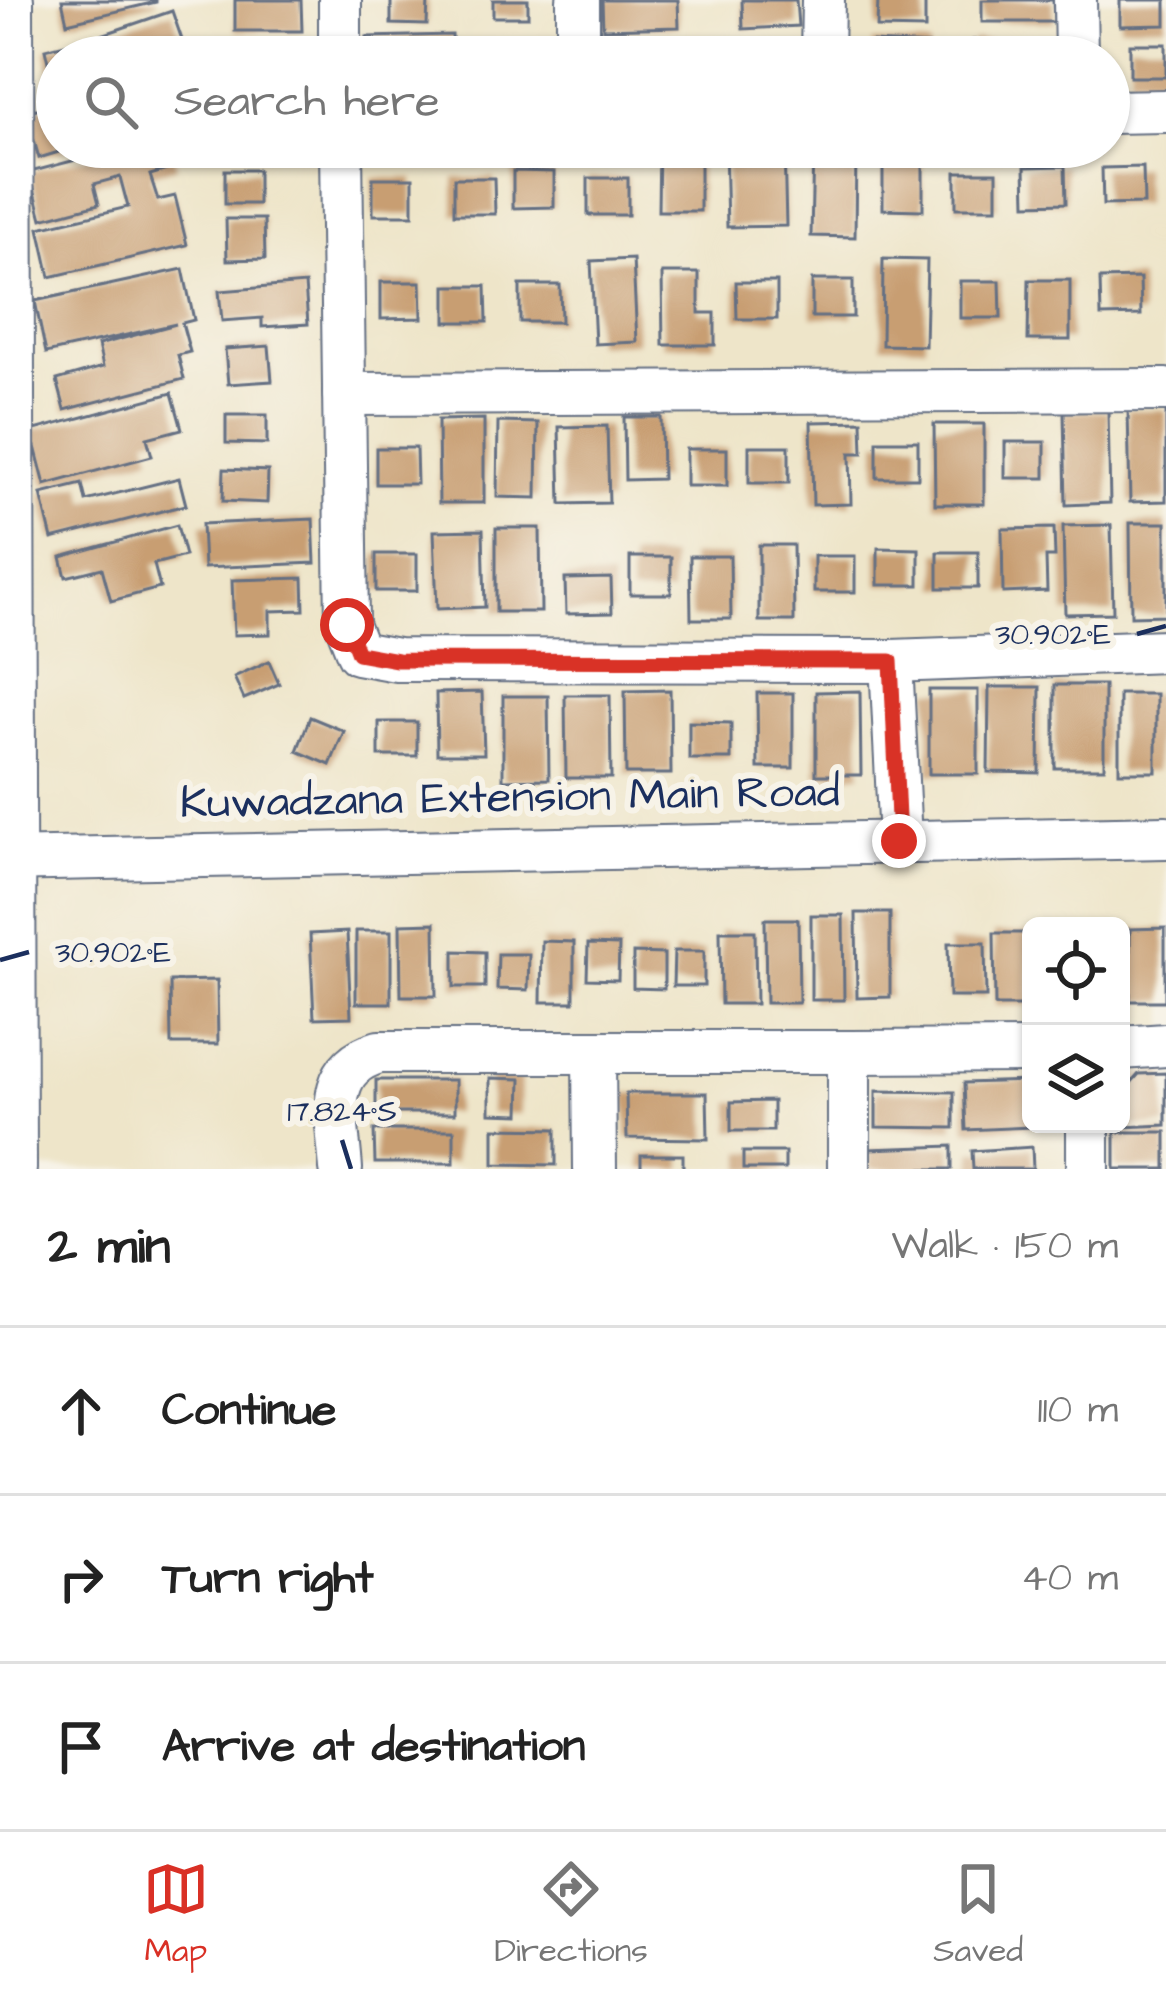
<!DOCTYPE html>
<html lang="en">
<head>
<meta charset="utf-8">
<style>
  body { margin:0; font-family:"Architects Daughter",sans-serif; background:#f6f6f6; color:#222 }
  .controls { position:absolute; right:36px; bottom:36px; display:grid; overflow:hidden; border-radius:18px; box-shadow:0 3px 9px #0004 }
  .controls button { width:108px; height:108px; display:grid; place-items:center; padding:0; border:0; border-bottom:3px solid #e0e0e0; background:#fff; color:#222; font:60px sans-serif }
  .stop { position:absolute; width:36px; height:36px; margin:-27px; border:9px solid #d93025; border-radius:50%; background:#fff }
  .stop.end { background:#d93025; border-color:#fff; box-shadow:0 3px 12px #0008 }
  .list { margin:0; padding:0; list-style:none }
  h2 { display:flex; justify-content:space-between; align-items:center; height:156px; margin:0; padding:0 48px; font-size:51px }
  h2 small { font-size:39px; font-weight:400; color:#767676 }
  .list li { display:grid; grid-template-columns:78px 1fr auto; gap:36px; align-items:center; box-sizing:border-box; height:168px; padding:0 48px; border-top:3px solid #e0e0e0 }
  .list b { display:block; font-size:45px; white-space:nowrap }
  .list em { font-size:39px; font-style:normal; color:#767676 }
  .icon { flex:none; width:66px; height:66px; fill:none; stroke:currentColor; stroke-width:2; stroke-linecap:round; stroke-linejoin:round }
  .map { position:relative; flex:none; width:1166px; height:1169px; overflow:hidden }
  .search { position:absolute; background:#fff; box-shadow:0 3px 9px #0004; left:36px; right:36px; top:36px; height:132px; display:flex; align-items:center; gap:30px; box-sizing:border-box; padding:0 42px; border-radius:66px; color:#767676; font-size:45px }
  .sheet { height:660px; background:#fff }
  nav { display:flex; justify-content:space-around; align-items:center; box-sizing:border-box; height:168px; border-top:3px solid #e0e0e0; background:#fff; font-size:33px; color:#767676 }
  nav a { display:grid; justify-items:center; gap:6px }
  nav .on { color:#d93025 }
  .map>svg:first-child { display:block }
  .building { fill:#c89e72 }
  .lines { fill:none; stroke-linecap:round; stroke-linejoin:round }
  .minor-casing { stroke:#656f83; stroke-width:46 }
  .minor { stroke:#fff; stroke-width:42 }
  .route { stroke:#d93025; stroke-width:15 }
  .ticks { fill:none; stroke:#1b2f5e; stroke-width:4.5 }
  .labels { text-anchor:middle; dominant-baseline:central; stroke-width:12; stroke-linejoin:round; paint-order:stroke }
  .street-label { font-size:45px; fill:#1b2f5e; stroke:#f7f3e8 }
  .ticks-label { font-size:30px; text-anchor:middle; fill:#1b2f5e; stroke:#f7f3e8; stroke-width:12; stroke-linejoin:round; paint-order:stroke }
</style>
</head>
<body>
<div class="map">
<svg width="1166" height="1169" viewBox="0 0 1166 1169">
  <rect width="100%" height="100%" fill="#f7f3e8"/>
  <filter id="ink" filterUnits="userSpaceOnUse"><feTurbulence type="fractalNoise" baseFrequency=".00833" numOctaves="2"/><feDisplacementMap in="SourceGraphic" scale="24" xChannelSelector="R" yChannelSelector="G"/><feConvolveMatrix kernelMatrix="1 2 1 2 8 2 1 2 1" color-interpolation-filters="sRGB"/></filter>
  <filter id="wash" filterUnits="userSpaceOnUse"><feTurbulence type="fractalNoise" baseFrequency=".004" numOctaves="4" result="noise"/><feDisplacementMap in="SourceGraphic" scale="48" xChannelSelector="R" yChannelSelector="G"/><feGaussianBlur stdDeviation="2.7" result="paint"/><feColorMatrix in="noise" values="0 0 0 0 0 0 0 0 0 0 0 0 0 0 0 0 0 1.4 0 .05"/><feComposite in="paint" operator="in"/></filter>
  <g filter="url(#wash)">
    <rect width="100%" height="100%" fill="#eee5c9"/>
    <g id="blocks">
      <g class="building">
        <path d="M 62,0 L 156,0 L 156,2 L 67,23 Z"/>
        <path d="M 235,0 L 301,0 L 302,31 L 235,31 Z"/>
        <path d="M 391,0 L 428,0 L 427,25 L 391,24 Z"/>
        <rect x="493" y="0" width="35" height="17"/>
        <path d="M 602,0 L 678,0 L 679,27 L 603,29 Z"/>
        <path d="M 742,0 L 796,0 L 798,26 L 743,29 Z"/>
        <path d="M 878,0 L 925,0 L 925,29 L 877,28 Z"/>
        <path d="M 982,0 L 1053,0 L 1054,22 L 982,22 Z"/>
        <path d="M 1120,0 L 1166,0 L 1166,25 L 1120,26 Z"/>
        <path d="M 172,11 L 188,57 L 146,57 L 144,50 L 122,57 L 99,57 L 93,38 Z"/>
        <path d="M 452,35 L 453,57 L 368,57 L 367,37 Z"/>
        <path d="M 88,38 L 93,57 L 57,57 L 55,92 L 45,49 Z"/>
        <path d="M 973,40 L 1017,42 L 1016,57 L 972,57 Z"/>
        <path d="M 872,42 L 930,45 L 930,57 L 871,57 Z"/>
        <path d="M 682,43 L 682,57 L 619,57 L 619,44 Z"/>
        <rect x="1130" y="44" width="36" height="33"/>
        <path d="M 479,45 L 521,46 L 521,57 L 478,57 Z"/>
        <path d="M 767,45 L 767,57 L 717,57 L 717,46 Z"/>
        <path d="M 207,48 L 303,51 L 302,57 L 206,57 Z"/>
        <path d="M 57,103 L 57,147 L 72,148 L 39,158 L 26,112 Z"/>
        <path d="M 125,147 L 172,147 L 177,167 L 150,175 L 158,200 L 175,196 L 187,245 L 50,277 L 39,228 L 128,207 L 120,177 L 94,184 L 99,204 L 42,219 L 30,172 Z"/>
        <path d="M 725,147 L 784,147 L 786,226 L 727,227 Z"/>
        <path d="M 659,148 L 700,148 L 700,211 L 658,211 Z"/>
        <path d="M 883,149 L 923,149 L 923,210 L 883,209 Z"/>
        <path d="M 813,150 L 856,151 L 855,237 L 811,236 Z"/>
        <path d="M 1065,166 L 1066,203 L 1026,204 L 1025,167 Z"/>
        <path d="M 1143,167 L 1144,204 L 1103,205 L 1102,168 Z"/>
        <rect x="225" y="170" width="33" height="34"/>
        <path d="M 513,171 L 554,172 L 554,207 L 513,208 Z"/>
        <rect x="956" y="172" width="41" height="36"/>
        <rect x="373" y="178" width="40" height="37"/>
        <path d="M 454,178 L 494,178 L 495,214 L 454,214 Z"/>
        <rect x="588" y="178" width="40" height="37"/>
        <path d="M 226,219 L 264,219 L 265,259 L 227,260 Z"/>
        <path d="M 633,259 L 637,342 L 595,344 L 591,261 Z"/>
        <path d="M 883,259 L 927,260 L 925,346 L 882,345 Z"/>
        <path d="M 183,269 L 194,320 L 182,323 L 190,352 L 178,355 L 184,379 L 65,410 L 57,380 L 103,367 L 98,345 L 176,324 L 46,353 L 35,301 Z"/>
        <path d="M 662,273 L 699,273 L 699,313 L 715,313 L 715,345 L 663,345 Z"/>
        <path d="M 1140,278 L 1141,315 L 1101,316 L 1100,279 Z"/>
        <rect x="812" y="280" width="41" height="37"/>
        <path d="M 1029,280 L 1070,280 L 1070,340 L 1028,340 Z"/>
        <path d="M 960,281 L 1000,281 L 1001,318 L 960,318 Z"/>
        <path d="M 381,282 L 421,282 L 422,318 L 381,319 Z"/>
        <path d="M 736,282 L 777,282 L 777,319 L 737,319 Z"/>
        <path d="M 305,284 L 308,324 L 262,327 L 262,318 L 222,321 L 219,291 Z"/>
        <path d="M 520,285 L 560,285 L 561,322 L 520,322 Z"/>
        <path d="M 446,286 L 486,286 L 487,322 L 446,322 Z"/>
        <path d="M 269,346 L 272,381 L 228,384 L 225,349 Z"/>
        <path d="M 172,393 L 182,429 L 147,438 L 152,456 L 45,485 L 31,431 Z"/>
        <path d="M 1128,410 L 1166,410 L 1166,501 L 1130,502 Z"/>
        <path d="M 1108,411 L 1110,503 L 1066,505 L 1064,412 Z"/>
        <path d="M 226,415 L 267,415 L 267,444 L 226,443 Z"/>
        <path d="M 624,417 L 661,417 L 662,479 L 625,480 Z"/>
        <path d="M 484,419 L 484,503 L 439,503 L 438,420 Z"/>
        <path d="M 862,421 L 863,453 L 850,453 L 851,504 L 813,505 L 811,422 Z"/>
        <path d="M 498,422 L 538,423 L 537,498 L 497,497 Z"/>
        <path d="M 934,424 L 984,424 L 984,504 L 935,504 Z"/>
        <path d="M 607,426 L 609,503 L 561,504 L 559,427 Z"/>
        <rect x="877" y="441" width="41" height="37"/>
        <rect x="1005" y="442" width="40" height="36"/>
        <rect x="749" y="446" width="40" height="37"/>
        <path d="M 376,448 L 416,448 L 417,484 L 376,484 Z"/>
        <rect x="686" y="449" width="41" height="37"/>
        <path d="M 224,469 L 268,471 L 267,503 L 223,501 Z"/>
        <path d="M 179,478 L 186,505 L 52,539 L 41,494 L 82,484 L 86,501 Z"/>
        <path d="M 313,519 L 315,563 L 204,568 L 202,524 Z"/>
        <path d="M 1130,523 L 1166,523 L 1166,615 L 1131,616 Z"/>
        <path d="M 177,525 L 185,556 L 154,564 L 160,588 L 111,601 L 102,568 L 66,577 L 61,557 Z"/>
        <path d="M 1111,525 L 1113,613 L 1065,614 L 1063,526 Z"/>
        <path d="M 496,528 L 540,528 L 541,612 L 496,612 Z"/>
        <path d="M 1054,528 L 1055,557 L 1046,557 L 1047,591 L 1003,593 L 1002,529 Z"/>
        <path d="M 483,530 L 485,607 L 437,609 L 434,531 Z"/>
        <path d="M 759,545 L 793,545 L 794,621 L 759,621 Z"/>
        <path d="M 878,548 L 919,549 L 919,585 L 878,585 Z"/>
        <rect x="938" y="552" width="40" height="36"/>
        <rect x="376" y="554" width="41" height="37"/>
        <path d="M 690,556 L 730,556 L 731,619 L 691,619 Z"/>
        <rect x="814" y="556" width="41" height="36"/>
        <rect x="630" y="557" width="41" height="37"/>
        <path d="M 303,578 L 304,610 L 270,611 L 270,634 L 234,635 L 232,580 Z"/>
        <path d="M 611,578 L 612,613 L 566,614 L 565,579 Z"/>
        <path d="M 269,661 L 279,684 L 244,699 L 234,677 Z"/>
        <rect x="1055" y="685" width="49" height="83"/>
        <path d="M 989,687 L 1040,687 L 1039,773 L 988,772 Z"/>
        <path d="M 670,690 L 671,774 L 626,774 L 625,691 Z"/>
        <rect x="929" y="690" width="49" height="84"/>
        <path d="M 860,691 L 861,775 L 816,775 L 816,692 Z"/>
        <path d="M 482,692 L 484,754 L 437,754 L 436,693 Z"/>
        <path d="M 757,693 L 793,693 L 793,768 L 758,768 Z"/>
        <rect x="1119" y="694" width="37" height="78"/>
        <path d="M 565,695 L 610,695 L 611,778 L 566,778 Z"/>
        <path d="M 503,696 L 548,696 L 549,779 L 503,780 Z"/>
        <path d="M 310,717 L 344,731 L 330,765 L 297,751 Z"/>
        <rect x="379" y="722" width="38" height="34"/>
        <path d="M 689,722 L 731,723 L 731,759 L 689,759 Z"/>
        <path d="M 856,913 L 890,913 L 890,997 L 857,998 Z"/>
        <path d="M 811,915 L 843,915 L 844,1000 L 811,1000 Z"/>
        <path d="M 765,919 L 798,919 L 799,1003 L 766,1003 Z"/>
        <path d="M 435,923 L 436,996 L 401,996 L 400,924 Z"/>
        <path d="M 1165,928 L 1165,1001 L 1130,1001 L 1130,929 Z"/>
        <rect x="356" y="931" width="35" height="72"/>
        <path d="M 720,931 L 755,931 L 756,1004 L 721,1004 Z"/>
        <path d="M 347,932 L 351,1017 L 314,1018 L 310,934 Z"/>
        <path d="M 994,933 L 1029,933 L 1030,1006 L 995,1006 Z"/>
        <path d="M 542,941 L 574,942 L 574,1002 L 541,1002 Z"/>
        <path d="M 948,943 L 985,943 L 986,997 L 949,997 Z"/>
        <path d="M 588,944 L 619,945 L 618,980 L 587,979 Z"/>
        <path d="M 454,951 L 485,952 L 485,987 L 454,987 Z"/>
        <path d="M 674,951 L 704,951 L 704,986 L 673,986 Z"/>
        <path d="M 633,953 L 664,954 L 664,989 L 633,988 Z"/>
        <path d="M 498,954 L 529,954 L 528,990 L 497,989 Z"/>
        <path d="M 217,980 L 218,1044 L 171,1044 L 170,981 Z"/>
        <path d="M 1166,1073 L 1166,1125 L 1123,1127 L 1121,1094 L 1139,1074 Z"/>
        <path d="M 490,1078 L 521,1079 L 520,1114 L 490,1113 Z"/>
        <rect x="376" y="1080" width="79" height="33"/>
        <path d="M 1031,1081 L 1031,1127 L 966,1130 L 964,1083 Z"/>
        <path d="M 876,1091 L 954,1092 L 954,1128 L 876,1127 Z"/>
        <path d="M 626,1093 L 707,1093 L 708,1139 L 627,1138 Z"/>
        <path d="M 773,1101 L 773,1131 L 731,1131 L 731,1102 Z"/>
        <path d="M 494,1128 L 556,1129 L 556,1165 L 494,1164 Z"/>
        <path d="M 374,1130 L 454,1130 L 454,1163 L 375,1163 Z"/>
        <rect x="1115" y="1132" width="51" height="37"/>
        <path d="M 952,1146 L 952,1169 L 870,1169 L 869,1149 Z"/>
        <path d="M 1032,1147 L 1033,1169 L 973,1169 L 972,1151 Z"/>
        <rect x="743" y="1152" width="42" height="17"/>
        <rect x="641" y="1155" width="42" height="14"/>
      </g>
    </g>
  </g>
  <g filter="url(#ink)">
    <use href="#blocks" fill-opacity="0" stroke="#656f83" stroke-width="3"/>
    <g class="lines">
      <g class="minor-casing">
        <g id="minor">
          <path d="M 12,0 L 15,1169"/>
          <path d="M 340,0 L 340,57"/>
          <path d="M 1075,0 L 1076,57"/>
          <path d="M 578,57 L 578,0"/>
          <path d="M 822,57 L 823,0"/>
          <path d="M 1109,112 L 1166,111"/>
          <path d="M 341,147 L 347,625 L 358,653 L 397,660 L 891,661 L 1166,651"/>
          <path d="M 344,394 L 1166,390"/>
          <path d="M 891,661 L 900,841"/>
          <path d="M 0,860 L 1166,837"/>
          <path d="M 1121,1048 L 1166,1045"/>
          <path d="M 849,1052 L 1031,1051"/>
          <path d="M 594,1053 L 595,1169"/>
          <path d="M 1088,1124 L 1088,1169"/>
          <path d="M 341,1169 C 338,1120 321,1069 379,1052 L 849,1052 L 849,1169"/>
        </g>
      </g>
      <use href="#minor" class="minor"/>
    </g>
  </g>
  <g class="lines" filter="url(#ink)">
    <path class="route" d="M 347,625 L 358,653 L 397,660 L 891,661 L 899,841"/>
  </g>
  <path class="ticks" d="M 1137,634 L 1166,626M 0,960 L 29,952M 342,1140 L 351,1169"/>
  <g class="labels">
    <g class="street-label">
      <text transform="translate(510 798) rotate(-1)">Kuwadzana Extension Main Road</text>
    </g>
  </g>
  <g class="ticks-label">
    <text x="1053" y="644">30.902°E</text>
    <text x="113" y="962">30.902°E</text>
    <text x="342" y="1121">17.824°S</text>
  </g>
</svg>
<div class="controls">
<button><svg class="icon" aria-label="locate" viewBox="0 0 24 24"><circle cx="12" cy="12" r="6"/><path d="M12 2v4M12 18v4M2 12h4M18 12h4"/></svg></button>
<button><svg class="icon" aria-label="layers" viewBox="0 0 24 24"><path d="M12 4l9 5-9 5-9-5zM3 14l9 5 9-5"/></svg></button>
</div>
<div class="stop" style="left:347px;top:625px"></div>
<div class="stop end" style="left:899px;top:841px"></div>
<div class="search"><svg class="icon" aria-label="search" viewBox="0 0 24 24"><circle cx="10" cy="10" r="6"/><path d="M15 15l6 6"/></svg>Search here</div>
</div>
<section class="sheet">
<h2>2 min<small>Walk · 150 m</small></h2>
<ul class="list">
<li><svg class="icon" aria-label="ahead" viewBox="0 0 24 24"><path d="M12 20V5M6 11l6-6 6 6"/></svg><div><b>Continue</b></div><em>110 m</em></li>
<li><svg class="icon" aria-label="right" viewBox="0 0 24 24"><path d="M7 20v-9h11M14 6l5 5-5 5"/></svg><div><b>Turn right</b></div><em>40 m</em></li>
<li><svg class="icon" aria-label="arrive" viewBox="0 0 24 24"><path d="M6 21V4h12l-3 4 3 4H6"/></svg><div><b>Arrive at destination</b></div></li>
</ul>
</section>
<nav>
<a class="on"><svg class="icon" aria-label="map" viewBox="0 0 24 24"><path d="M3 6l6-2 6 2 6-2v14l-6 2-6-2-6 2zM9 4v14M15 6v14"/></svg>Map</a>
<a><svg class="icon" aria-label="directions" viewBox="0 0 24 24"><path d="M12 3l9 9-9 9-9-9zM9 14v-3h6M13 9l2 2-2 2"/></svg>Directions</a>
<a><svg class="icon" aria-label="saved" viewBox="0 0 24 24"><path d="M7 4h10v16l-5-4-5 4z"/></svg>Saved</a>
</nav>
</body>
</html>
